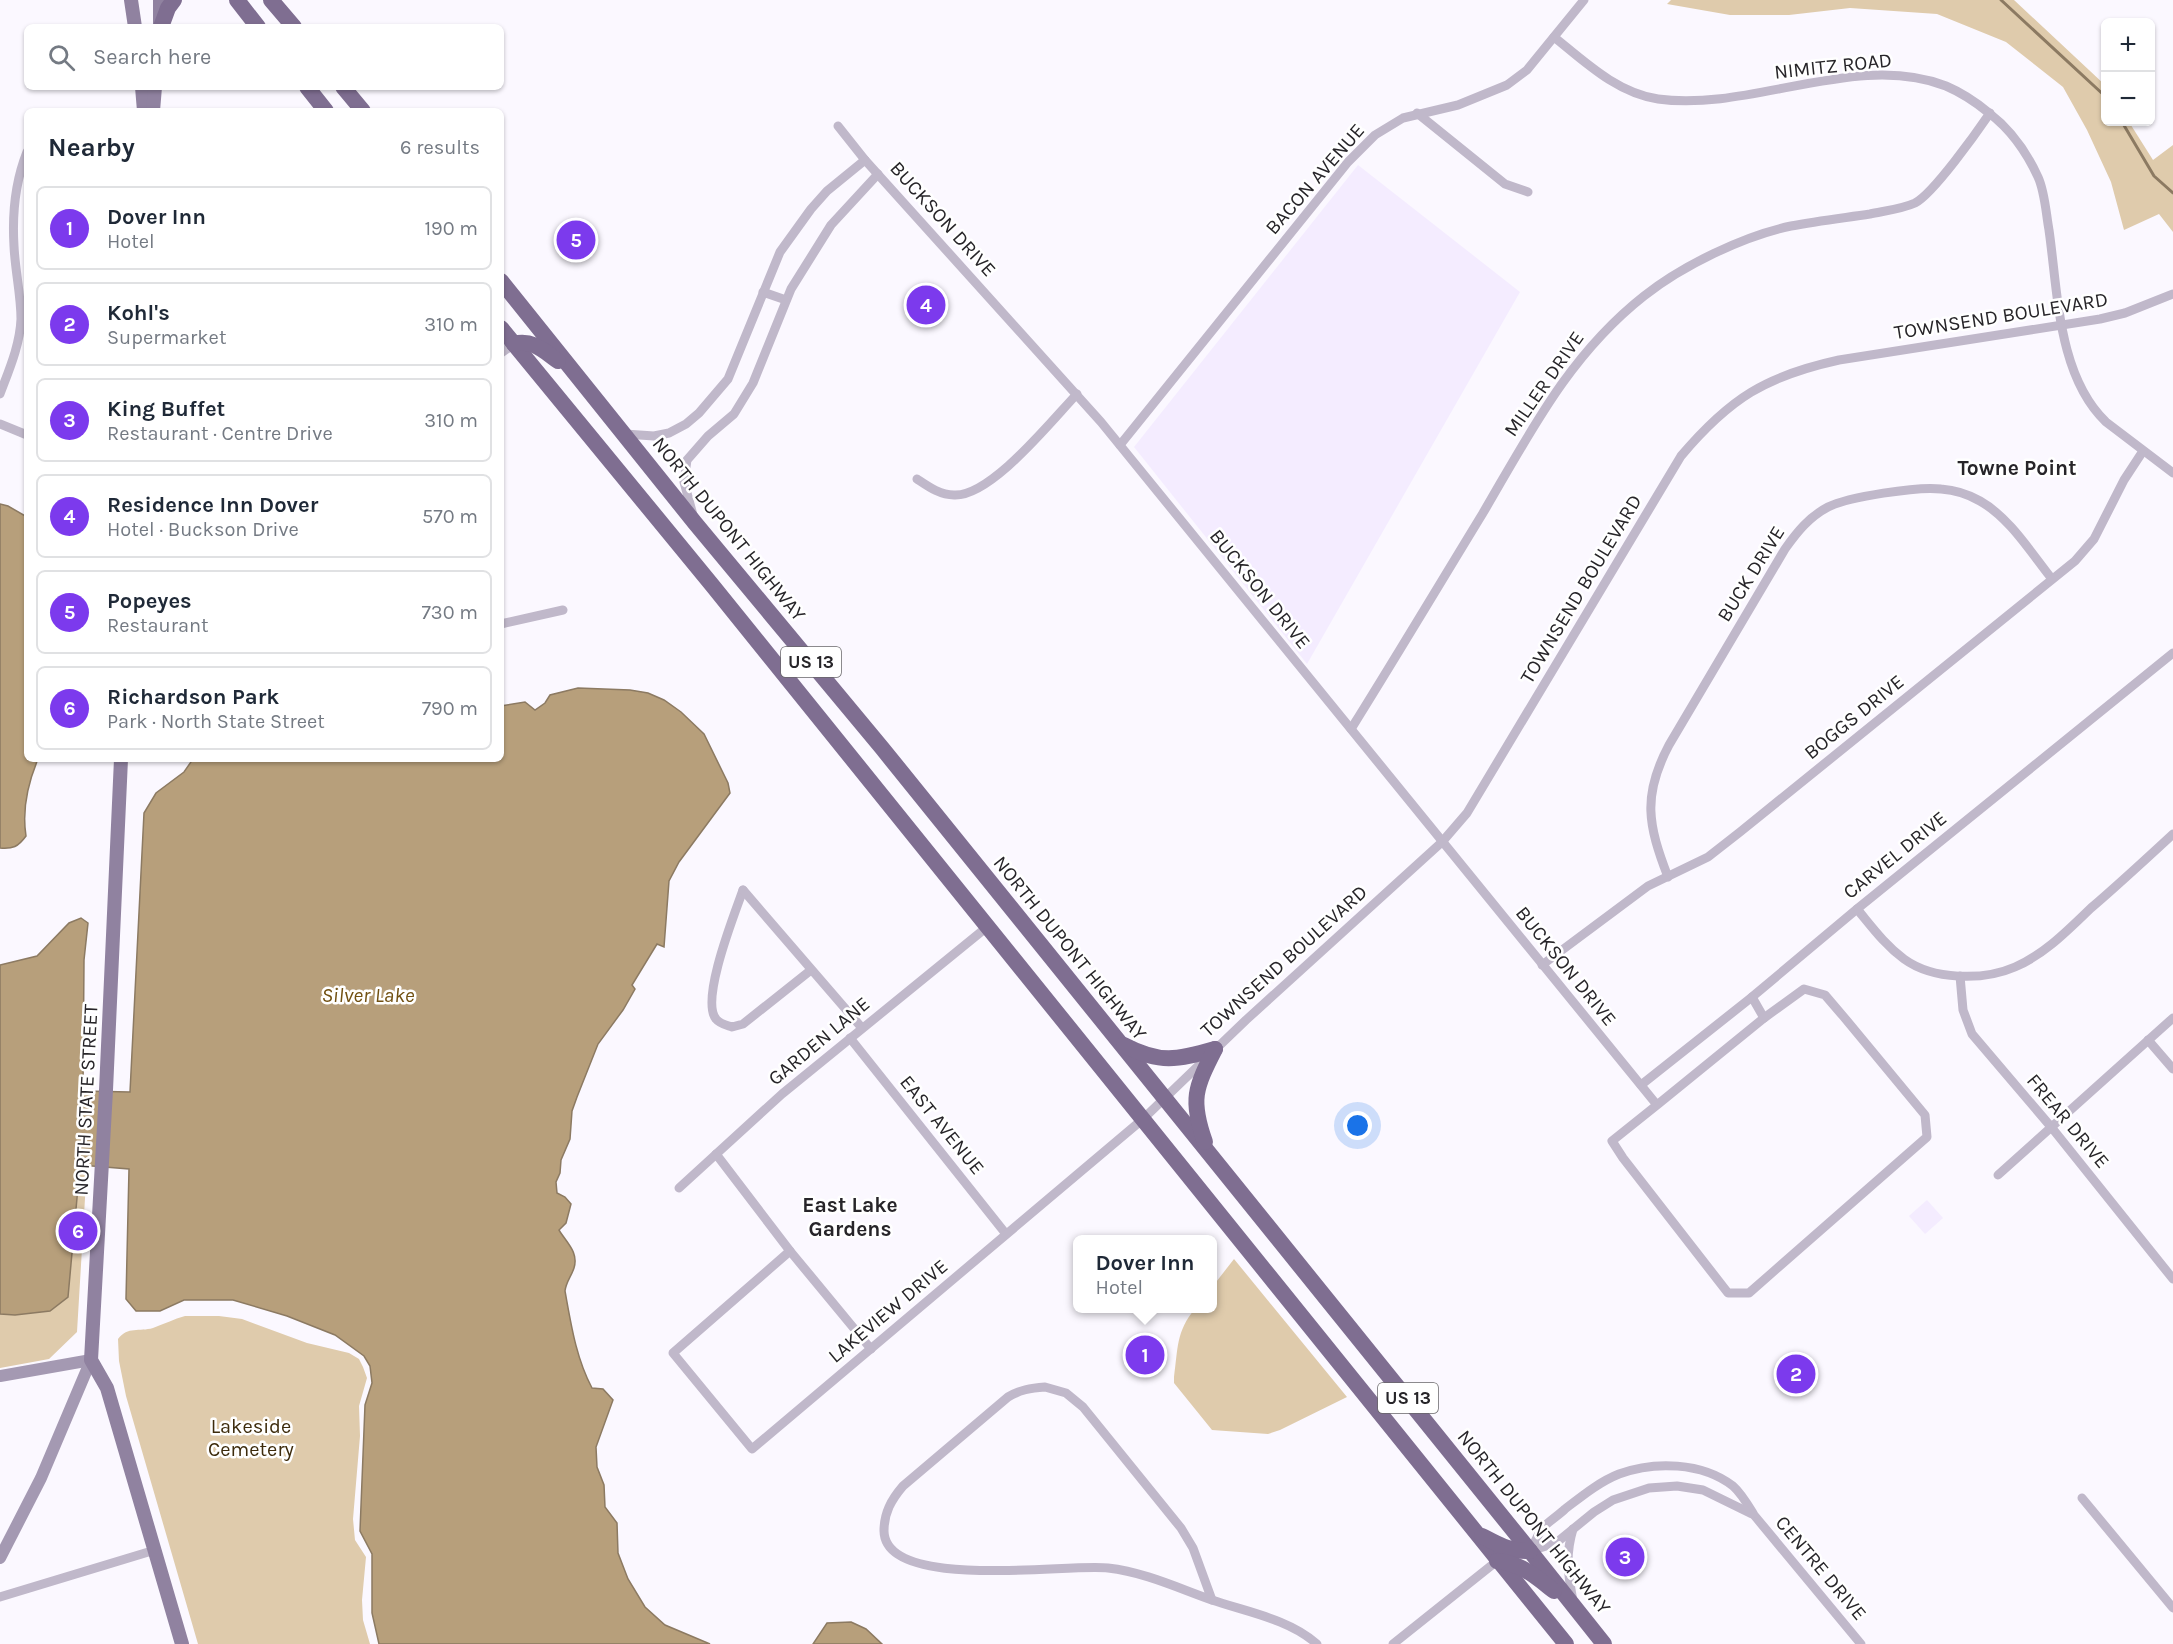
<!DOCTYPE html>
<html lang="en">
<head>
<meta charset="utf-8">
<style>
  body { margin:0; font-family:Karla,sans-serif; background:#f2f2f3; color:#1f2937 }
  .controls { position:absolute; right:18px; top:18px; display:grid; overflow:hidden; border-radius:9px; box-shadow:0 2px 4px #0004 }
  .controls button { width:54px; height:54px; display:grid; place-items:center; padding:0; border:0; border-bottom:2px solid #e0e1e3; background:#fff; color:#1f2937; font:30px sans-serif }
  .you { position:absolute; left:1358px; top:1126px; width:21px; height:21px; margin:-15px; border:4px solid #fff; border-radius:50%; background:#1a73e8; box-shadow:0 0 0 9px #1a73e833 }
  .badge { display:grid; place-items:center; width:39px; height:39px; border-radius:50%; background:#7c3aed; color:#fff; font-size:20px; font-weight:700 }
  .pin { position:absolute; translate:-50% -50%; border:3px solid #fff; box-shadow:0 2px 6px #0006 }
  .popup { position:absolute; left:1073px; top:1235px; width:144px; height:78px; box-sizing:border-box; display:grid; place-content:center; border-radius:9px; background:#fff; filter:drop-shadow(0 2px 4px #0005); font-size:20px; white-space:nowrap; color:#747a83 }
  .popup b { font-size:22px; color:#1f2937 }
  .popup::after { content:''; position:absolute; left:50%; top:100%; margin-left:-12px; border:12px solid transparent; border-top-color:#fff }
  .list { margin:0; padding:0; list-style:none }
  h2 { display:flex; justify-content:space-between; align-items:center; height:78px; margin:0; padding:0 24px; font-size:26px }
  h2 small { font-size:20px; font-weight:400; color:#747a83 }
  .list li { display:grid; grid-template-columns:39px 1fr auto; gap:18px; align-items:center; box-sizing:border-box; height:84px; margin:0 12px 12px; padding:0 12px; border:2px solid #e0e1e3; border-radius:9px }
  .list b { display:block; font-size:22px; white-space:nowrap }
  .list p { margin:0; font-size:20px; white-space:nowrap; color:#747a83 }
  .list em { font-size:20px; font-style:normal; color:#747a83 }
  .icon { flex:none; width:33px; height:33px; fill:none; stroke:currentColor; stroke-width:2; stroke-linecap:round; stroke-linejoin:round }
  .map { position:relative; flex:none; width:2173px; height:1644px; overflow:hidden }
  .search { position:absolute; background:#fff; box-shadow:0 2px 4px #0004; left:24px; top:24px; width:480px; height:66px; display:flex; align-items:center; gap:15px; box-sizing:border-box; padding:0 21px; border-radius:9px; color:#747a83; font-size:22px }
  .panel { position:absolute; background:#fff; box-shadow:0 2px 4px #0004; left:24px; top:108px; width:480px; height:654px; border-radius:9px }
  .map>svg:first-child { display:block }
  .built { fill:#f4ecff }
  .green { fill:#dfcbac }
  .water { fill:#b79f7b; stroke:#8c7a62; stroke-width:1.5 }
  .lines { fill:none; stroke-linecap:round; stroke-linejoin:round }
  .stream { stroke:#8c7a62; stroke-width:3 }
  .street { stroke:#c0b8ca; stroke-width:9 }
  .secondary { stroke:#a499b2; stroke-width:12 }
  .primary { stroke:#9082a0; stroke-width:14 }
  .highway { stroke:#7f6e91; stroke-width:16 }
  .labels { text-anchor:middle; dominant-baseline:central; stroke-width:5; stroke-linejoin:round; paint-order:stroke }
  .shield { fill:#fff; stroke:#686669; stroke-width:1.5 }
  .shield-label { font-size:18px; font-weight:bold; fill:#272529 }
  .street-label { font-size:20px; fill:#272529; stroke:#fff }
  .park-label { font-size:20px; fill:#3d2b0c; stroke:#fff }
  .neighbourhood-label { font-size:21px; font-weight:bold; fill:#272529; stroke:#fff }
  .water-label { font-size:21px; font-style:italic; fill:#715011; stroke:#fff }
</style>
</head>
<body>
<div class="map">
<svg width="2173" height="1644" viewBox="0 0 2173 1644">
  <rect width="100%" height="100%" fill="#fbf8ff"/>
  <g class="built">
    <path d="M 1358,165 L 1520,292 L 1307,664 L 1134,447 Z"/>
    <path d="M 1927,1200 L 1943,1218 L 1925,1234 L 1909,1216 Z"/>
  </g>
  <g class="green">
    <path d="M 1671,0 L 2014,0 L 2105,85 L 2106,122 L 2129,122 L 2153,160 L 2173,145 L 2173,232 L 2159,214 L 2124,230 L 2111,182 L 2087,130 L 2063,87 L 2006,42 L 1937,14 L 1850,8 L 1789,15 L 1730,15 L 1667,4 Z"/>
    <path d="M 80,1164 L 87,1165 L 77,1332 L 49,1359 L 0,1368 L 0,1314 L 15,1315 Z"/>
    <path d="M 1234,1259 L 1347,1397 L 1280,1430 L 1268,1434 L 1212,1430 L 1174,1383 L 1174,1377 C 1178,1349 1176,1331 1195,1309 L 1212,1308 L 1213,1286 Z"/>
    <path d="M 185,1316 L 219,1316 L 242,1319 L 307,1343 L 349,1353 L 359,1359 L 363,1367 L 367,1378 L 359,1406 L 360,1436 L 353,1519 L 355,1540 L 366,1557 L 362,1600 L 363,1620 L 370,1644 L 198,1644 L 126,1396 L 119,1361 L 118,1339 C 128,1326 139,1332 153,1328 C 164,1324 174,1319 185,1316 Z"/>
  </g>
  <g class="water">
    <path d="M 0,504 L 8,506 L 27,517 L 27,759 L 38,759 C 28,783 22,811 26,836 C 18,847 13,849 0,848 Z"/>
    <path d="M 578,688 L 630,690 L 648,693 L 664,700 L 681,712 L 704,734 L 728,783 L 730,793 L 679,862 L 669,881 L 664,947 L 657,944 L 632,985 L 635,989 L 623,1010 L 598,1044 L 577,1097 L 572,1111 L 570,1139 L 561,1160 L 560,1173 L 556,1182 L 557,1193 L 565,1197 L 571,1204 L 566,1223 L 559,1230 C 566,1242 579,1252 574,1268 C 571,1277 566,1282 565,1291 C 571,1324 576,1358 592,1388 L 603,1389 L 613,1400 L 596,1447 L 597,1467 L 604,1485 L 605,1507 L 617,1523 L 618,1553 L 628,1579 L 645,1607 L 665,1625 L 710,1644 L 379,1644 L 372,1613 L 372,1554 L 360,1531 L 365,1405 L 372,1383 L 370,1366 L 364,1356 L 335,1335 L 287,1316 L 233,1300 L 184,1300 L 160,1311 L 136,1311 L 126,1299 L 129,1169 L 80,1165 L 68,1297 L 50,1311 L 15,1315 L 0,1314 L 0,965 L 37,956 L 69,923 L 81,918 L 88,923 L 84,960 L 83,1091 L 130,1092 L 144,813 L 156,793 L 184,772 L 193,759 L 501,759 L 501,706 L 525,702 L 535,710 L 545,703 L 550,695 Z"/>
    <path d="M 851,1622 L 866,1629 L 882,1644 L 813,1644 L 827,1623 Z"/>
  </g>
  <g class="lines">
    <g class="stream">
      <path d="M 2001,0 L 2106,97"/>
      <path d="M 2122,122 L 2154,176 L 2173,193"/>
    </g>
    <g class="street">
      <path d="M 1554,37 C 1585,62 1617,93 1658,99 C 1751,112 1857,51 1946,86 C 1960,92 1977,103 1989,113 C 2010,129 2027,153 2038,177 C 2045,192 2046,214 2049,230 C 2058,293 2058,376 2106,422 L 2173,473"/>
      <path d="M 1417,113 L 1505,184 L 1528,192"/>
      <path d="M 838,126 L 865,160 L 1101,422 L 1657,1105 L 1612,1141 L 1623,1158 L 1728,1293 L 1749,1293 L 1927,1137 L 1925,1115 L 1843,1016 L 1825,995 L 1804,989 L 1764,1018 L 1657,1105"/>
      <path d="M 763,292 L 786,300"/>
      <path d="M 501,353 L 514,344"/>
      <path d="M 0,394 C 9,370 20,345 21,319 C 21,295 15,270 14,246 C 12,213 15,182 27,152"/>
      <path d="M 0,424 L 27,435"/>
      <path d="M 625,434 L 654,436 L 669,433 L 686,424 L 699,413 L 728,379 L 780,252 L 811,209 L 827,191 L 865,160"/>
      <path d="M 1120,445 L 1348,162 L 1375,135 L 1403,118 L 1458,105 L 1507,85 L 1527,70 L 1584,0"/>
      <path d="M 917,479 C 929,487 940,495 954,495 C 991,497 1052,420 1077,394"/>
      <path d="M 693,515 L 684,482 L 687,460 L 708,436 L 734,414 L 753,383 L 791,289 L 831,225 L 878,174"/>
      <path d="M 501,624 L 563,610"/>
      <path d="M 1351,729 C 1396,657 1439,585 1483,513 C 1530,433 1569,355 1644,296 C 1682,266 1743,236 1791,226 C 1817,221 1843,218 1870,214 C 1884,211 1902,209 1915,203 C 1933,194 1977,132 1990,113"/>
      <path d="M 1668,877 C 1648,825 1642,796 1669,745 L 1785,549 C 1797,532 1809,517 1828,507 C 1848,497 1918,486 1941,489 C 1955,490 1968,494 1980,501 C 2010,518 2031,553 2052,579"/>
      <path d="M 743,890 C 735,913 700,1000 716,1019 C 720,1024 726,1025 732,1027 L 743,1024 L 811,970"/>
      <path d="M 743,890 L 862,1028"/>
      <path d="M 1857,909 C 1872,927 1885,945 1904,959 C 1933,980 1983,981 2015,967 C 2045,954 2068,930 2091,908 C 2119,884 2146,859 2173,834"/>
      <path d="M 1542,965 L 1648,886 L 1708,857 L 1740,832 L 2075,561 L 2094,539 L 2124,480 L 2143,451"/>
      <path d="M 1960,976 L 1963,1010 L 1972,1034 L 2052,1128 L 2173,1279"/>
      <path d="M 1752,997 L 1764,1018"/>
      <path d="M 850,1038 L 1006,1234"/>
      <path d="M 2148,1040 L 2173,1069"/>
      <path d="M 1641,1085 L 1752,997 L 1857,909 L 2173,653"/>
      <path d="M 716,1154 L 790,1251 L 871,1349"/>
      <path d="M 1998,1175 L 2173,1018"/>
      <path d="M 679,1188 L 782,1094 L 987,927"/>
      <path d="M 790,1251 L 673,1353 L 752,1449 L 1143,1119 L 1246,1020 L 1442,842 L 1467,813 L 1681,456 C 1730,398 1766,376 1839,360 L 2100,319 L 2125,313 L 2173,294"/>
      <path d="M 1045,1387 L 1066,1393 L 1083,1407 L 1181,1528 L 1193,1548 L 1212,1600 C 1178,1588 1144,1572 1108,1568 C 1068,1563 885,1592 884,1531 C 884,1513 891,1500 903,1486 L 1008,1397 C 1020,1390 1030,1388 1045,1387 Z"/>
      <path d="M 2082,1498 L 2173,1608"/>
      <path d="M 1573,1529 C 1565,1556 1568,1574 1573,1601"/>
      <path d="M 1530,1551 C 1534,1544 1537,1537 1541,1530 C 1547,1522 1558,1516 1565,1509 C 1582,1496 1599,1482 1619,1474 C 1654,1461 1702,1462 1733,1486 C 1742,1494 1748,1505 1754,1515 L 1861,1644"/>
      <path d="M 1530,1551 L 1556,1543 L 1594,1512 L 1613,1500 L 1649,1488 L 1677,1486 L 1703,1490 L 1752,1514"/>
      <path d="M 0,1597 L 155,1550"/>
      <path d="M 1212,1600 C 1247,1612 1289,1619 1317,1644"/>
      <path d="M 1393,1644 L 1497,1561"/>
    </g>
    <g class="secondary">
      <path d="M 0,1376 L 91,1360"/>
      <path d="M 0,1558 L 41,1478 L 91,1360"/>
    </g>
    <g class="primary">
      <path d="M 131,0 L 135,27"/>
      <path d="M 160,25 L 160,0"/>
      <path d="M 142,87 L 144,111"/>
      <path d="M 153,111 L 155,87"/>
      <path d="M 121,759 L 106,1090 L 91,1360 L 107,1388 L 182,1644"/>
    </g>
    <g class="highway">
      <path d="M 237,0 L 258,27"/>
      <path d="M 271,0 L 294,27"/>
      <path d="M 161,27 L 168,8 L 174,0"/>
      <path d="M 307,87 L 326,111"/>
      <path d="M 343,87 L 363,111"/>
      <path d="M 501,281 L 695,523 L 882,748 L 1530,1551 L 1604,1644"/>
      <path d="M 501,328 L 712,585 L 1566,1644"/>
      <path d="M 514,344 C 532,339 544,351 558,361"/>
      <path d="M 1124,1045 C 1160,1064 1177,1060 1215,1049"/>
      <path d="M 1205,1142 C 1190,1100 1195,1088 1215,1049"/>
      <path d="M 1482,1536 C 1499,1545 1511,1552 1530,1551"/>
      <path d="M 1497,1561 C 1521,1563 1536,1577 1554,1591"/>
    </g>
  </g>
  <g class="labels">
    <g class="shield">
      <rect x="781" y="647" width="60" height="30" rx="4.5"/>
      <rect x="1378" y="1383" width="60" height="30" rx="4.5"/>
    </g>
    <g class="shield-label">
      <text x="811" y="662">US 13</text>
      <text x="1408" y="1398">US 13</text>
    </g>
    <g class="street-label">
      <text transform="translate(1833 66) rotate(-6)">NIMITZ ROAD</text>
      <text transform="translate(1315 179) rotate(-49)">BACON AVENUE</text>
      <text transform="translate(943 219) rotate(48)">BUCKSON DRIVE</text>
      <text transform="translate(2001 316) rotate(-9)">TOWNSEND BOULEVARD</text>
      <text transform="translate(1544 384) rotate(-55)">MILLER DRIVE</text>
      <text transform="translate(729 529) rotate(51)">NORTH DUPONT HIGHWAY</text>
      <text transform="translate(1751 574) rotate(-58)">BUCK DRIVE</text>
      <text transform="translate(1260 589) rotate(51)">BUCKSON DRIVE</text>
      <text transform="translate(1581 589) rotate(-59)">TOWNSEND BOULEVARD</text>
      <text transform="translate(1854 717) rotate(-39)">BOGGS DRIVE</text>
      <text transform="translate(1895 855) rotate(-39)">CARVEL DRIVE</text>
      <text transform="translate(1070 948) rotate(51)">NORTH DUPONT HIGHWAY</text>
      <text transform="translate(1284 961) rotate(-42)">TOWNSEND BOULEVARD</text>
      <text transform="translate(1566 966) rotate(51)">BUCKSON DRIVE</text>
      <text transform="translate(819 1041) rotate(-40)">GARDEN LANE</text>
      <text transform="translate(86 1100) rotate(-87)">NORTH STATE STREET</text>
      <text transform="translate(2068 1121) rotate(50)">FREAR DRIVE</text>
      <text transform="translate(942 1125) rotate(51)">EAST AVENUE</text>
      <text transform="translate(888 1311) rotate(-40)">LAKEVIEW DRIVE</text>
      <text transform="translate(1534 1522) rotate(51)">NORTH DUPONT HIGHWAY</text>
      <text transform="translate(1821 1568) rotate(50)">CENTRE DRIVE</text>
    </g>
    <g class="park-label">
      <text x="251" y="1426">Lakeside<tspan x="251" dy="23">Cemetery</tspan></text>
    </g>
    <g class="neighbourhood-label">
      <text x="2017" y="468">Towne Point</text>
      <text x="850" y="1205">East Lake<tspan x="850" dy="24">Gardens</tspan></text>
    </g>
    <g class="water-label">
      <text x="368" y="995">Silver Lake</text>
    </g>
  </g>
</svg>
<div class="controls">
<button>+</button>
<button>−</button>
</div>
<div class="you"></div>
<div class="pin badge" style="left:1145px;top:1355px">1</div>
<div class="popup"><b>Dover Inn</b>Hotel</div>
<div class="pin badge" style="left:1796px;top:1374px">2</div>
<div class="pin badge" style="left:1625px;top:1557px">3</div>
<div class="pin badge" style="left:926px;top:305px">4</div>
<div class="pin badge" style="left:576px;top:240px">5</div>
<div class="pin badge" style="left:78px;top:1231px">6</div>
<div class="search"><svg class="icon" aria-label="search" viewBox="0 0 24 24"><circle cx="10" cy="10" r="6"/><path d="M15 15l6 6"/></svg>Search here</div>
<section class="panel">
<h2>Nearby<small>6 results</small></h2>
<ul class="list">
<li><span class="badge">1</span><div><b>Dover Inn</b><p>Hotel</p></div><em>190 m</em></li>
<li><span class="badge">2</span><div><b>Kohl's</b><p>Supermarket</p></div><em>310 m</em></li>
<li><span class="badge">3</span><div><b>King Buffet</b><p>Restaurant · Centre Drive</p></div><em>310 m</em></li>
<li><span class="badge">4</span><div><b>Residence Inn Dover</b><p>Hotel · Buckson Drive</p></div><em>570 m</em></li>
<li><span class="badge">5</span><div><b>Popeyes</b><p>Restaurant</p></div><em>730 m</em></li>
<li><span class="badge">6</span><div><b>Richardson Park</b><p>Park · North State Street</p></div><em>790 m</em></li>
</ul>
</section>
</div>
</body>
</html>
